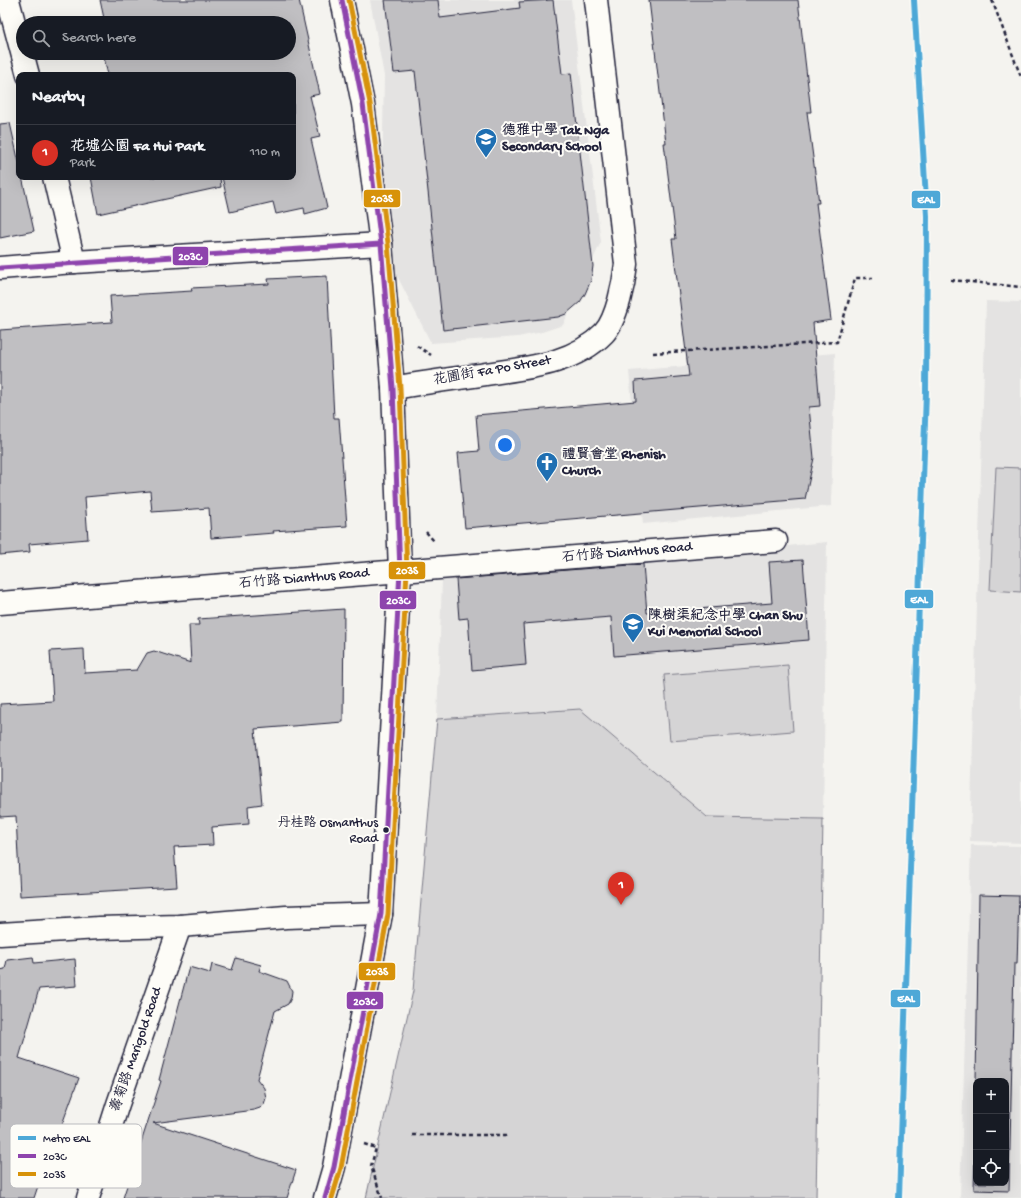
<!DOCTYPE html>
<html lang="en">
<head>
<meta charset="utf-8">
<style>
  body { margin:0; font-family:"Gochi Hand","LXGW WenKai TC",sans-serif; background:#20242c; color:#f1f3f6 }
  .controls { position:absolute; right:12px; bottom:12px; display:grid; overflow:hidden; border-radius:8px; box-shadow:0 4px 16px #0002 }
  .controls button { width:36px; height:36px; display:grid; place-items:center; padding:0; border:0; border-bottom:1px solid #363941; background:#171b24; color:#f1f3f6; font:20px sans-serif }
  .you { position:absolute; left:505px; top:445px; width:14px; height:14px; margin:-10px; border:3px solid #fff; border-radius:50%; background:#1a73e8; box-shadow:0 0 0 6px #1a73e833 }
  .badge { display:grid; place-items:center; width:26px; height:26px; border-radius:50%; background:#d93025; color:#fff; font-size:13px; font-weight:700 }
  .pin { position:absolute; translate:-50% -33px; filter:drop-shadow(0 1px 2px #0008) }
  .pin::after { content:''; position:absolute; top:21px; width:14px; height:12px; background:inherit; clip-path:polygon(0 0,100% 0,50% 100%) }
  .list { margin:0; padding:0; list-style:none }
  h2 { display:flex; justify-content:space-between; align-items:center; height:52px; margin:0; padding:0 16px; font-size:17px }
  h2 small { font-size:13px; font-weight:400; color:#9ea1a6 }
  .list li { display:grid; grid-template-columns:26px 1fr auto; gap:12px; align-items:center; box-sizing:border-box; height:56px; padding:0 16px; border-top:1px solid #363941 }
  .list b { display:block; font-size:15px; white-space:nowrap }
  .list p { margin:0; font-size:13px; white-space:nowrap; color:#9ea1a6 }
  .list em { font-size:13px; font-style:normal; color:#9ea1a6 }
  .icon { flex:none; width:22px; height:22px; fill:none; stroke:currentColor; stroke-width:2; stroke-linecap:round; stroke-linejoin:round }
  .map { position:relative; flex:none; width:1021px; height:1198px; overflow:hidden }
  .search { position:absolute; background:#171b24; box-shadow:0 4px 16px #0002; left:16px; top:16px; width:280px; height:44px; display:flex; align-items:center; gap:10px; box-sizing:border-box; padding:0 14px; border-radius:22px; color:#9ea1a6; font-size:15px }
  .panel { position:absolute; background:#171b24; box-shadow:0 4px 16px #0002; left:16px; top:72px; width:280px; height:108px; border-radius:8px }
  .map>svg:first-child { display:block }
  .built { fill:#e4e3e2; fill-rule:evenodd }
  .green { fill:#d5d4d5; stroke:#7c7b88 }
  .building { fill:#c0bfc2; stroke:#22223b }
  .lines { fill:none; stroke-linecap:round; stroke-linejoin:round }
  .minor-casing { stroke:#22223b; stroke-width:25 }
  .major-casing { stroke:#22223b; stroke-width:25 }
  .path { stroke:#22223b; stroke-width:2.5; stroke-dasharray:4 3; stroke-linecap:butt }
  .minor { stroke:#fdfcf7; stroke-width:22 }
  .major { stroke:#fdfcf7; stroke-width:22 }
  .bus-1-casing { stroke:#fdfcf7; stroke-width:8 }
  .bus-2-casing { stroke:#fdfcf7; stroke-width:8 }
  .bus-1 { stroke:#8e44ad; stroke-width:5 }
  .bus-2 { stroke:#d79209; stroke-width:5 }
  .metro-1-casing { stroke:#fdfcf7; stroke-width:9 }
  .metro-1 { stroke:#4ea8d7; stroke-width:6 }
  .bus-dot { fill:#22223b; stroke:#fdfcf7; stroke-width:1.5 }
  .labels { text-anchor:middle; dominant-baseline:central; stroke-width:4; stroke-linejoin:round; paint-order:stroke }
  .bus-label { font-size:13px; fill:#22223b; stroke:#fdfcf7; text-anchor:end }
  .poi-label { font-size:14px; font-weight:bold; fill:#22223b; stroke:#fdfcf7; text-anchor:start }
  .street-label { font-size:14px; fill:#22223b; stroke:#fdfcf7 }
  .key { fill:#fdfcf7; stroke:#bbbbbf; stroke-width:1 }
  .key-label { font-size:11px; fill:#22223b }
  .line-badge { stroke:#fdfcf7; stroke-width:1.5 }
  .badge-label { font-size:11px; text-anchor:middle; font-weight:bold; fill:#fff }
</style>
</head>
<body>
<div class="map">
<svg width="1021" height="1198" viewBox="0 0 1021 1198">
  <rect width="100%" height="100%" fill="#f4f3ef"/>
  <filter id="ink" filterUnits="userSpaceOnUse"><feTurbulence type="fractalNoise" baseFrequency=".025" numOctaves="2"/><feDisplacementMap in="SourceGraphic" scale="8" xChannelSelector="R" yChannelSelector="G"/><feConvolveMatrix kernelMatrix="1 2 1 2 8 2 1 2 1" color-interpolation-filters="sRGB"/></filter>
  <g filter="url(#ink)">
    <g class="built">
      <path d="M 370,0 L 571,0 L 601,242 L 563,325 L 542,332 L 518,337 L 431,343 L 381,244 L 384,76 Z"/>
      <path d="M 986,301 L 1021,302 L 1021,843 L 970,841 Z"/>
      <path d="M 835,353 L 831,506 L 643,524 L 629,371 Z"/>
      <path d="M 827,542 L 823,819 L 707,817 L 580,709 L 437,719 L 442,580 Z"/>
      <path d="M 971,845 L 1021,846 L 1021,1198 L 960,1198 ZM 976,1081 L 1006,1081 L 1006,1183 L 976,1183 Z"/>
    </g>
    <g class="green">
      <path d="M 996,467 L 1021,468 L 1021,592 L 990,590 Z"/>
      <path d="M 788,665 L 793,731 L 670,741 L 664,675 Z"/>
      <path d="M 580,709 L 707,817 L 823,819 L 816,1198 L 366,1198 L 413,991 L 437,719 Z"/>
    </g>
    <g class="building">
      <path d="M 100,0 L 299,0 L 320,94 L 310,96 L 320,137 L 311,139 L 327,208 L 305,214 L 304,208 L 276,214 L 273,202 L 230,212 L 222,177 L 293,177 L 293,75 L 108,75 L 103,53 L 289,53 L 289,23 L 105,23 Z"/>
      <path d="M 385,0 L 438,0 L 440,18 L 520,8 L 519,2 L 553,0 L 562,74 L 571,73 L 593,266 L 591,280 L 585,294 L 580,302 L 566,314 L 558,317 L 443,330 L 415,71 L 394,73 Z"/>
      <path d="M 649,0 L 798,0 L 811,112 L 807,112 L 819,203 L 816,203 L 831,320 L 813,323 L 820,406 L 809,407 L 814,458 L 805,499 L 465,528 L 458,453 L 479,451 L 476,415 L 636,401 L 635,381 L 689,376 L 672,239 L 676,239 L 664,143 L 666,143 Z"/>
      <path d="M 10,123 L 19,163 L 19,177 L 22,177 L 34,231 L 0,238 L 0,124 Z"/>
      <path d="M 91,177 L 220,177 L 221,187 L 98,214 Z"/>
      <path d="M 327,276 L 334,418 L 339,418 L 347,526 L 273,531 L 274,533 L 211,538 L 209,508 L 152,512 L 150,491 L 85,497 L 88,539 L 29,544 L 30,552 L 0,555 L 0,330 L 112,322 L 110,296 L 192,291 L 191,288 L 269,284 L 268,279 Z"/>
      <path d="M 803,560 L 809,640 L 614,656 L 611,617 L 523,624 L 526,665 L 472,670 L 468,618 L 459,619 L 456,579 L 643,564 L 647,613 L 772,603 L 769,562 Z"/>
      <path d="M 344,609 L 343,722 L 255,729 L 262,804 L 248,806 L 249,824 L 212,827 L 213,845 L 174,847 L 177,887 L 20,896 L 16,816 L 0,817 L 0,704 L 53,701 L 50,651 L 84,649 L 85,673 L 137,670 L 147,653 L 154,651 L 191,663 L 189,625 L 199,625 L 198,619 Z"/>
      <path d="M 979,895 L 1019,896 L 1017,964 L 1014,964 L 1009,1191 L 974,1190 L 976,1093 L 976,1183 L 1006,1183 L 1006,1081 L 976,1081 Z"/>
      <path d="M 33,957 L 34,963 L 75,959 L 77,986 L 39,989 L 19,1058 L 79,1078 L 50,1157 L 48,1156 L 34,1198 L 0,1198 L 0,970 L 5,969 L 7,960 Z"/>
      <path d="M 236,958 L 261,965 L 259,971 L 287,981 L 292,991 L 291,998 L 288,1004 L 275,1011 L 257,1079 L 264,1088 L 266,1098 L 264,1104 L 260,1108 L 254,1110 L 153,1123 L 296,1170 L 287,1198 L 123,1198 L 161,1081 L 159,1080 L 189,967 L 210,973 L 212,964 L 232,970 Z"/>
    </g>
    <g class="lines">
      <g class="minor-casing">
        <g id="minor">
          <path d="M 8,0 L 28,75"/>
          <path d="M 54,177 L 74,262"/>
          <path d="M 0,268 L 74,262 L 381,244"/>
          <path d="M 393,388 C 422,383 451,379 480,375 C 522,368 572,366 604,333 C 617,319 624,283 626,264 L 596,0"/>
          <path d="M 0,603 L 776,541"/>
          <path d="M 0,934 L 99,928 L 180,926 L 286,917 L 381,914"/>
          <path d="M 88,1198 L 118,1104 L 180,926"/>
        </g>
      </g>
      <g class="major-casing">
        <path id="major" d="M 325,1198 L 334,1167 L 381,914 L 400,571 L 393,388 L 381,244 L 363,104 L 342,0"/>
      </g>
      <g class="path">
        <path d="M 992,0 L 1021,77"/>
        <path d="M 951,280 L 1021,287"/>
        <path d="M 417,346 L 431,355"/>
        <path d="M 653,353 L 837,342 L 855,278 L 873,278"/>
        <path d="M 426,532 L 434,541"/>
        <path d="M 412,1135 L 507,1135"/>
        <path d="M 364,1144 L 376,1148 L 371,1166 L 382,1198"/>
      </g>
      <use href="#minor" class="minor"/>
      <use href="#major" class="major"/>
      <g class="bus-1-casing">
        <g id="bus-1">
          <path d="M 0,268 L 381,244"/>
          <path d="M 325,1198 L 334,1167 L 381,914 L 400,571 L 393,388 L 381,244 L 363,104 L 342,0"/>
        </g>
      </g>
      <g class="bus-2-casing">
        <path id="bus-2" d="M 332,1198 L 341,1168 L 388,914 L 407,571 L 400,388 L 388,243 L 370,103 L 349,0"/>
      </g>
      <use href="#bus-1" class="bus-1"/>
      <use href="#bus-2" class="bus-2"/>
      <g class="metro-1-casing">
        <path id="metro-1" d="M 899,1198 L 926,392 L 927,216 L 914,0"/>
      </g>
      <use href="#metro-1" class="metro-1"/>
    </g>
  </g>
  <defs>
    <g id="school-pin" transform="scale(1.15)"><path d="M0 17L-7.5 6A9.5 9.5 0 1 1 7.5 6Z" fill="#1f6fb2" stroke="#fdfcf7"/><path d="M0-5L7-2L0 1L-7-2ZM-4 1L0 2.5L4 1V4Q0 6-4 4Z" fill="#fff"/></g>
    <g id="church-pin" transform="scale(1.15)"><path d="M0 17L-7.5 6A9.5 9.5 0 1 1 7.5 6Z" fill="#1f6fb2" stroke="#fdfcf7"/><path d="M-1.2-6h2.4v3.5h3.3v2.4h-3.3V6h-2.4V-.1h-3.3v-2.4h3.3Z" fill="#fff"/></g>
  </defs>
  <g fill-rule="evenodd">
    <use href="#school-pin" x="486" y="139"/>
    <use href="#church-pin" x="547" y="463"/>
    <use href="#school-pin" x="633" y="624"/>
  </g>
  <circle class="bus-dot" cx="386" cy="830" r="3.5"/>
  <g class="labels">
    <g class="bus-label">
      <text x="378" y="823">丹桂路 Osmanthus<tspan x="378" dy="16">Road</tspan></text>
    </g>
    <g class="poi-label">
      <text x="502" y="131">德雅中學 Tak Nga<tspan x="502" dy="16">Secondary School</tspan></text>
      <text x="562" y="455">禮賢會堂 Rhenish<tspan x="562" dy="16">Church</tspan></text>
      <text x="648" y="616">陳樹渠紀念中學 Chan Shu<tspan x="648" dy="16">Kui Memorial School</tspan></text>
    </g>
    <g class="street-label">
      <text transform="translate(492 371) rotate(-10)">花圃街 Fa Po Street</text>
      <text transform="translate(627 553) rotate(-5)">石竹路 Dianthus Road</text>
      <text transform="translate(304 579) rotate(-5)">石竹路 Dianthus Road</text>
      <text transform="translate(137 1050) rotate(-71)">壽菊路 Marigold Road</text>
    </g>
  </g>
  <rect x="10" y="1124" width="132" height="64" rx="6" class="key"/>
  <rect x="18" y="1136" width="18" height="4" fill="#4ea8d7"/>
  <rect x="18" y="1154" width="18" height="4" fill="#8e44ad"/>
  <rect x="18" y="1172" width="18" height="4" fill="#d79209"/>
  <g class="key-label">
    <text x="43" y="1142">Metro EAL</text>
    <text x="43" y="1160">203C</text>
    <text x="43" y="1178">203S</text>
  </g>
  <g class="line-badge">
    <rect x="363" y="189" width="38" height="19" rx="4" fill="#d79209"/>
    <rect x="911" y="190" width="30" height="19" rx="4" fill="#4ea8d7"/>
    <rect x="172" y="246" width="37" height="20" rx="4" fill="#8e44ad"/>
    <rect x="388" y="561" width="38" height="19" rx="4" fill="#d79209"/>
    <rect x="904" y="589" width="30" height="20" rx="4" fill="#4ea8d7"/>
    <rect x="379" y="590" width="38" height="20" rx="4" fill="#8e44ad"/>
    <rect x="358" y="962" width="38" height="19" rx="4" fill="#d79209"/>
    <rect x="890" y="989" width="31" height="19" rx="4" fill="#4ea8d7"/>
    <rect x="346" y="991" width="38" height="19" rx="4" fill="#8e44ad"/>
  </g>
  <g class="badge-label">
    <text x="382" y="202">203S</text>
    <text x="926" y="203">EAL</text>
    <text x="190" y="260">203C</text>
    <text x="407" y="574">203S</text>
    <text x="919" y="603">EAL</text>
    <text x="398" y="604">203C</text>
    <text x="377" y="975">203S</text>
    <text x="906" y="1002">EAL</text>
    <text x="365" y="1005">203C</text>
  </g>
</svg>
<div class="controls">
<button>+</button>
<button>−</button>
<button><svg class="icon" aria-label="locate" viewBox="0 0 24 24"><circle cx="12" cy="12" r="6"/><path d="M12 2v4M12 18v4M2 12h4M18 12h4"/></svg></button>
</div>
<div class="you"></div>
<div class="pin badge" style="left:621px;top:905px">1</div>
<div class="search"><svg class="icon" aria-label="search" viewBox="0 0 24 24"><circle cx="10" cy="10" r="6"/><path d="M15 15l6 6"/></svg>Search here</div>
<section class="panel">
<h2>Nearby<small></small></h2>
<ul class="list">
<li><span class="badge">1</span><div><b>花墟公園 Fa Hui Park</b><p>Park</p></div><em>110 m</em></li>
</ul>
</section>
</div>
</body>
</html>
